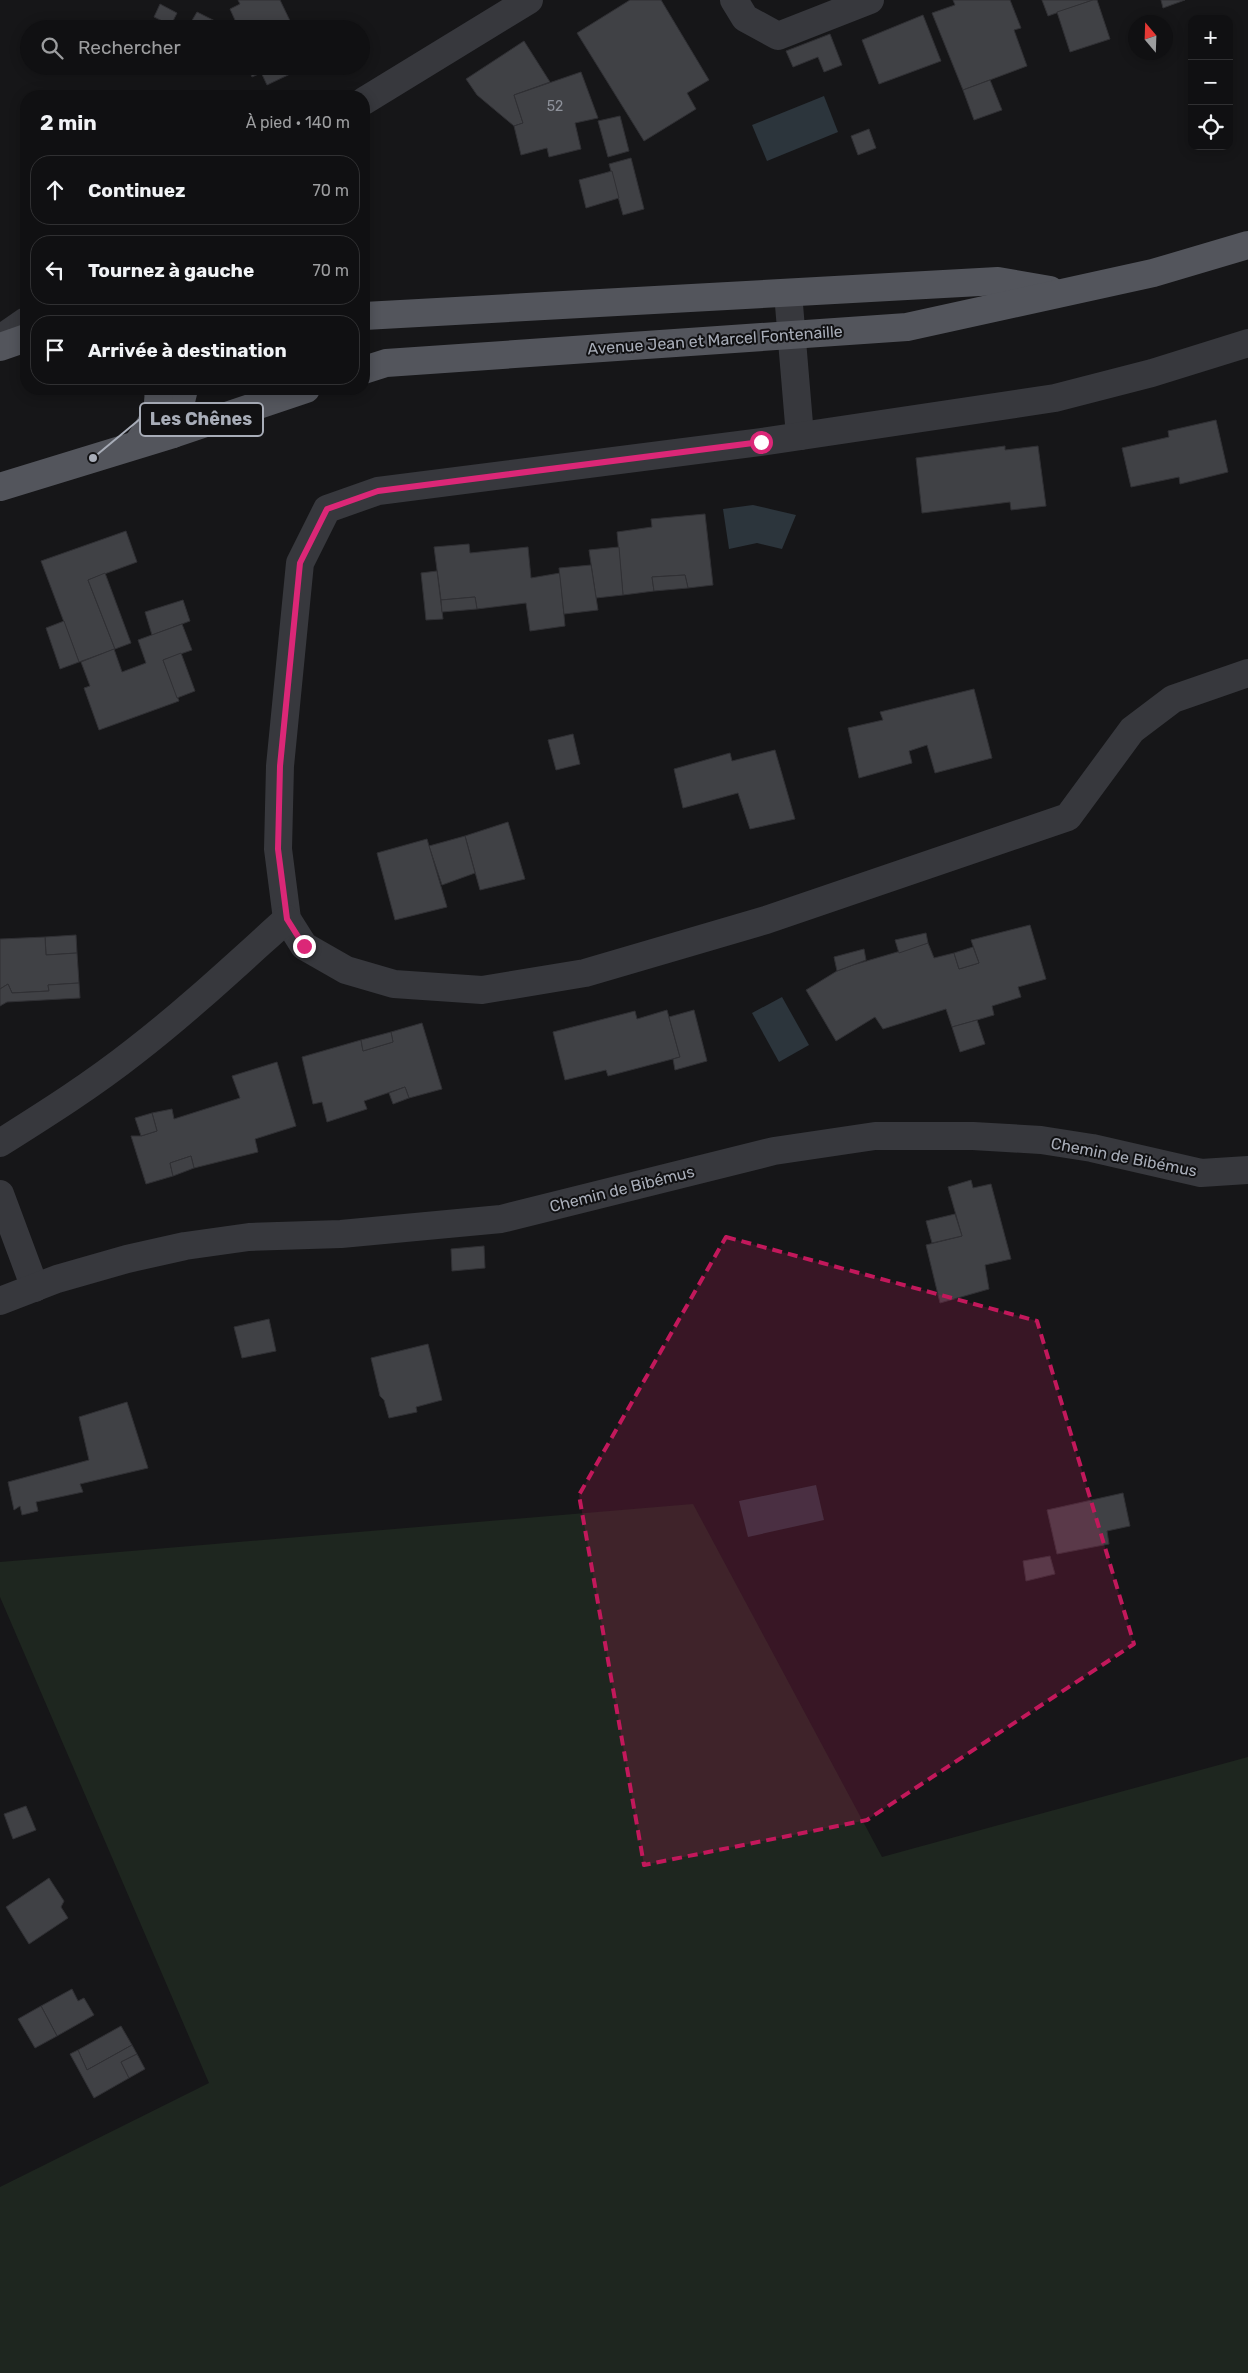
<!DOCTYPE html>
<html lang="fr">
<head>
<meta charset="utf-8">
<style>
  body { margin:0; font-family:Rubik,sans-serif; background:#1e1e20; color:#f1f3f6 }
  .controls { position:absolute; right:15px; top:15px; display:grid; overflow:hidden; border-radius:10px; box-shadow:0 2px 12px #0003 }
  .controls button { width:45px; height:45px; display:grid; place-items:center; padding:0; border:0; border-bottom:1px solid #303032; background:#101012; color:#f1f3f6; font:25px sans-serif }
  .compass { position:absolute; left:1128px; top:15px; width:45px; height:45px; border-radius:50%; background:#101012; box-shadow:0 2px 12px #0003; rotate:341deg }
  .stop { position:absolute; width:15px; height:15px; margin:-11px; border:4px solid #db2777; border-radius:50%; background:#fff }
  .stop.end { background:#db2777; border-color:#fff; box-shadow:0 1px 5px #0008 }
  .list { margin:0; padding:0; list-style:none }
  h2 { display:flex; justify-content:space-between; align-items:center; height:65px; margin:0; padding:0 20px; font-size:21px }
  h2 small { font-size:16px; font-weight:400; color:#9c9d9f }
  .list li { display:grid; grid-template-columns:32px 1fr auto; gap:15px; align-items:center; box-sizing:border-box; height:70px; margin:0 10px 10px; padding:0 10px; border:1px solid #303032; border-radius:20px }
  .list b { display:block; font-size:19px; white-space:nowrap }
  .list em { font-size:16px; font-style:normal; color:#9c9d9f }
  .icon { flex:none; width:28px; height:28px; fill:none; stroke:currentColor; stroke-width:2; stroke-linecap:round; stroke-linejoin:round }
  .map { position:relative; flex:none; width:1248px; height:2373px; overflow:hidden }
  .search { position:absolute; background:#101012; box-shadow:0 2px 12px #0003; left:20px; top:20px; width:350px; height:55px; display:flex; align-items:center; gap:12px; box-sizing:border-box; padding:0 18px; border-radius:28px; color:#9c9d9f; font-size:19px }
  .panel { position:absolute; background:#101012; box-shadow:0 2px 12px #0003; left:20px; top:90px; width:350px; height:305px; border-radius:20px }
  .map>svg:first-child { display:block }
  .green { fill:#1e261f }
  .water { fill:#2c353c }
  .building { fill:#404145; stroke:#303034 }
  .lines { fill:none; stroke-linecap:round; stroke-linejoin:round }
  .minor { stroke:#37383d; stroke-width:28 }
  .major { stroke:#53555c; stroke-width:28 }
  .route { stroke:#db2777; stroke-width:6 }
  .marked { fill:#c2185b; fill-opacity:0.2; stroke:#c2185b; stroke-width:4; stroke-dasharray:10 6; stroke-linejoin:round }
  .labels { text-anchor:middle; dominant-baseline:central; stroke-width:4; stroke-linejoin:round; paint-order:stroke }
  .number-label { font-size:14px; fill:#8e929b }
  .street-label { font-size:16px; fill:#a8adb8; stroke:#111113 }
  .leader { fill:none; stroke:#a8adb8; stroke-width:2 }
  .callout-dot { fill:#a8adb8; stroke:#111113; stroke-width:2 }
  .callout { fill:#111113; stroke:#a8adb8; stroke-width:2 }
  .callout-label { font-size:18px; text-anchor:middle; font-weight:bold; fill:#a8adb8 }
</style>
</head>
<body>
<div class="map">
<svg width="1248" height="2373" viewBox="0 0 1248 2373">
  <rect width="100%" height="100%" fill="#161618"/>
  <path class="green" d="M 693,1504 L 882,1857 L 1248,1757 L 1248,2373 L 0,2373 L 0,2187 L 209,2083 L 0,1597 L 0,1562 Z"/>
  <g class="water">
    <path d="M 824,96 L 838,132 L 767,161 L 752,125 Z"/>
    <path d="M 753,505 L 796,515 L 782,549 L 757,543 L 729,549 L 723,509 Z"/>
    <path d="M 782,997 L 809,1045 L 779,1062 L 752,1013 Z"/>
    <path d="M 816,1485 L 824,1520 L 748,1537 L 739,1501 Z"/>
  </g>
  <g class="building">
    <path d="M 238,0 L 280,0 L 294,29 L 239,29 L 230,9 L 240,4 Z"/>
    <path d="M 630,0 L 661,0 L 709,80 L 687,93 L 696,109 L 644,141 L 577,33 Z"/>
    <path d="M 953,0 L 1010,0 L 1021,28 L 1014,30 L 1027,66 L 963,90 L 932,13 L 955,5 Z"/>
    <path d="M 1042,0 L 1093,0 L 1048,16 Z"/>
    <path d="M 1093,0 L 1097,0 L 1110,39 L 1070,52 L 1057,12 Z"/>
    <path d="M 1161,0 L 1185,0 L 1163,8 Z"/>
    <path d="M 160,4 L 177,13 L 171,25 L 154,17 Z"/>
    <path d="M 197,12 L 215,21 L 210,29 L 187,29 Z"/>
    <path d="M 923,15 L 941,61 L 879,84 L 862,40 Z"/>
    <path d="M 830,34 L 842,65 L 824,72 L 818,57 L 793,67 L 786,51 Z"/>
    <path d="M 524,41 L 550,82 L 514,95 L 523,123 L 514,126 L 477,95 L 466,79 Z"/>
    <path d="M 247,66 L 258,66 L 261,73 L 252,77 Z"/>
    <path d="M 258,66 L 307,66 L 267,85 Z"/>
    <path d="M 581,72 L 598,118 L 575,123 L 581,149 L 549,157 L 547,148 L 521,155 L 514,126 L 523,123 L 514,95 Z"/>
    <path d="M 990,80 L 1002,110 L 974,120 L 963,90 Z"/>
    <path d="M 620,116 L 629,151 L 608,157 L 598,121 Z"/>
    <path d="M 869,129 L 876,148 L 858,155 L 851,136 Z"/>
    <path d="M 631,158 L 644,209 L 623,215 L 609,164 Z"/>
    <path d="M 612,171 L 619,198 L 586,208 L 579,180 Z"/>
    <path d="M 1216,420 L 1228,472 L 1180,484 L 1179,477 L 1131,487 L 1122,448 L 1169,437 L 1168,431 Z"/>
    <path d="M 1005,446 L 1005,450 L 1038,446 L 1046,506 L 1011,510 L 1010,502 L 922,513 L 916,458 Z"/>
    <path d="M 705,514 L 713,585 L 688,588 L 685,575 L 652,577 L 654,591 L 623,595 L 617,532 L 652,527 L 651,519 Z"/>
    <path d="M 126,531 L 137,562 L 88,580 L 115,649 L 79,662 L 41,561 Z"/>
    <path d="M 469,544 L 470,553 L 528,547 L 531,578 L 560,573 L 565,626 L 530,631 L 526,603 L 477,609 L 475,597 L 441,600 L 434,547 Z"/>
    <path d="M 619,547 L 623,595 L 596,598 L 589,550 Z"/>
    <path d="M 591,565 L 598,610 L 564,614 L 559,568 Z"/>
    <path d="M 437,571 L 443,619 L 426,620 L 421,573 Z"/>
    <path d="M 105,573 L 131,643 L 115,649 L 88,580 Z"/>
    <path d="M 685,575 L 688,588 L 654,591 L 652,577 Z"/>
    <path d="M 475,597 L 477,609 L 442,612 L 441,600 Z"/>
    <path d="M 183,600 L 190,621 L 152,635 L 145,612 Z"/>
    <path d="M 64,621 L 79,662 L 60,669 L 46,628 Z"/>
    <path d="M 182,624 L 192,650 L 163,660 L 179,701 L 99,730 L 84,688 L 90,686 L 81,662 L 114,649 L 122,672 L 146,663 L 138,640 Z"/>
    <path d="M 181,653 L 195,691 L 177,698 L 163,660 Z"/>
    <path d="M 974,689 L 992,758 L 935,773 L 927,745 L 909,751 L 912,763 L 859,778 L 848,728 L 883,720 L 880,712 Z"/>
    <path d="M 573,734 L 580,764 L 556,770 L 548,740 Z"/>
    <path d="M 775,750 L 795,819 L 750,829 L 738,793 L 683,808 L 674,769 L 730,753 L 732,761 Z"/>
    <path d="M 508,822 L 525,879 L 480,890 L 465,836 Z"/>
    <path d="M 465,836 L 475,873 L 442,885 L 429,846 Z"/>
    <path d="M 427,839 L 447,907 L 395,920 L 377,853 Z"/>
    <path d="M 1030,925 L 1046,979 L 1018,987 L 1021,997 L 992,1006 L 994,1015 L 977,1020 L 952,1027 L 946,1009 L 883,1029 L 875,1017 L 836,1041 L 806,990 L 837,971 L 853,965 L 928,943 L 934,958 L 954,953 L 959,969 L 979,963 L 971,940 Z"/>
    <path d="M 926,933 L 928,943 L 899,953 L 895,940 Z"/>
    <path d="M 76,935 L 77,953 L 46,955 L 45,937 Z"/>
    <path d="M 45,937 L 46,955 L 77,953 L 79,983 L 48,985 L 49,991 L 12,993 L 8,984 L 0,989 L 0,939 Z"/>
    <path d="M 973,947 L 979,963 L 959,969 L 954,953 Z"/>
    <path d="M 864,949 L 866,960 L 837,971 L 834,957 Z"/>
    <path d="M 79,983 L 80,998 L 7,1002 L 0,1006 L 0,989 L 8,984 L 12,993 L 49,991 L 48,985 Z"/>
    <path d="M 667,1010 L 680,1057 L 608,1076 L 606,1070 L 565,1080 L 553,1032 L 635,1011 L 637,1019 Z"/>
    <path d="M 694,1010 L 707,1061 L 675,1070 L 673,1059 L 680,1057 L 669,1017 Z"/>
    <path d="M 977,1020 L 985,1044 L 960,1052 L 952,1027 Z"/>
    <path d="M 422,1023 L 442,1089 L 409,1098 L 405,1087 L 364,1101 L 367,1109 L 327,1122 L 322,1102 L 313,1104 L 302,1057 L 361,1040 L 363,1051 L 393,1042 L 391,1032 Z"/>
    <path d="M 391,1032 L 393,1042 L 363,1051 L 361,1040 Z"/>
    <path d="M 277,1062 L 296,1126 L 255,1139 L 258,1152 L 194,1168 L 191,1156 L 170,1163 L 173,1176 L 146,1184 L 131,1136 L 141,1136 L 157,1131 L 152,1113 L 172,1109 L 174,1119 L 240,1098 L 232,1076 Z"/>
    <path d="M 405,1087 L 409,1098 L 393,1104 L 389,1093 Z"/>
    <path d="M 152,1113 L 157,1131 L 141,1136 L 135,1118 Z"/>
    <path d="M 191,1156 L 194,1168 L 173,1176 L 170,1163 Z"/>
    <path d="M 971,1180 L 973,1188 L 991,1184 L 1011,1259 L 985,1265 L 989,1289 L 940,1303 L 926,1245 L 962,1236 L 948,1187 Z"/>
    <path d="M 955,1214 L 962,1236 L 932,1243 L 926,1221 Z"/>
    <path d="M 484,1246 L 485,1268 L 452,1271 L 451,1249 Z"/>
    <path d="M 269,1319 L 276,1351 L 242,1358 L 234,1327 Z"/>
    <path d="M 428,1344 L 442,1400 L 416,1407 L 417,1412 L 389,1418 L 384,1400 L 380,1396 L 371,1358 Z"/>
    <path d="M 127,1402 L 148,1468 L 80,1484 L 83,1492 L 36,1502 L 38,1511 L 22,1515 L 20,1506 L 14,1510 L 8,1482 L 89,1460 L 79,1417 Z"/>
    <path d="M 1123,1493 L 1130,1526 L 1107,1531 L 1109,1544 L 1057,1554 L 1047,1510 Z"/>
    <path d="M 1050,1556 L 1055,1574 L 1026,1581 L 1023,1561 Z"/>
    <path d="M 26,1806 L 36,1830 L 13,1839 L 4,1814 Z"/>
    <path d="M 49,1878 L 64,1901 L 61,1907 L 68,1918 L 29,1944 L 6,1907 Z"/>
    <path d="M 72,1989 L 78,2001 L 84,1998 L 94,2015 L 57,2036 L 41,2006 Z"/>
    <path d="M 41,2006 L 57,2036 L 35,2048 L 18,2019 Z"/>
    <path d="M 121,2026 L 132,2045 L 87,2070 L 78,2050 Z"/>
    <path d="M 132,2045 L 137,2054 L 121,2062 L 129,2078 L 94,2098 L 70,2054 L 78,2050 L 87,2070 Z"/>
    <path d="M 137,2054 L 145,2069 L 129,2078 L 121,2062 Z"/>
  </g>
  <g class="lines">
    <g class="minor">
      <path d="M 734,0 L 745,18 L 778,36 L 870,0"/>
      <path d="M 364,101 L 529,0"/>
      <path d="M 788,293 L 800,436"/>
      <path d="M 0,339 L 26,321"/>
      <path d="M 1248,343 L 1152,373 L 1055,398 L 761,442 L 378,491 L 327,509 L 300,563 L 280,766 L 278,849 L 287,919 L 304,946 L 346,970 L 394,984 L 482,990 L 585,973 L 766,920 L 1068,817 L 1132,730 L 1173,699 L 1248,673"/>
      <path d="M 0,1143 C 46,1114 92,1085 135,1051 C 188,1010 237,964 287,919"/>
      <path d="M 0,1194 L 35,1288"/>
      <path d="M 0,1301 L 57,1279 L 127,1259 L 185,1246 L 249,1237 L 341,1234 L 501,1219 L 774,1151 L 875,1136 L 973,1136 L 1041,1140 L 1092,1148 L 1201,1173 L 1248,1170"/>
    </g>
    <g class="major">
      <path d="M 364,316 L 998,281 L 1050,290"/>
      <path d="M 0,347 L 26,338"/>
      <path d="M 364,370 L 386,363 L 907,327 L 1153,273 L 1248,245"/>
      <path d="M 173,434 L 184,389"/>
      <path d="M 137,444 C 150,427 161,411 158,389"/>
      <path d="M 0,487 L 173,434 L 306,389"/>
    </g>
  </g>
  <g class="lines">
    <path class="route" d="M 304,946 L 287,919 L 278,849 L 280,766 L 300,563 L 327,509 L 378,491 L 761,442"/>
  </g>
  <path class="marked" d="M 726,1237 L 1037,1321 L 1134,1644 L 867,1820 L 644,1865 L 579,1495 Z"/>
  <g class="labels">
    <g class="number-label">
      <text x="555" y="106">52</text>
    </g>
    <g class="street-label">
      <text transform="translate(715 340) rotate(-4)">Avenue Jean et Marcel Fontenaille</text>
      <text transform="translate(1124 1157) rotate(11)">Chemin de Bibémus</text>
      <text transform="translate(622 1189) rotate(-14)">Chemin de Bibémus</text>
    </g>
  </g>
  <path class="leader" d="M93 458L140 419"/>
  <circle class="callout-dot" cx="93" cy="458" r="5"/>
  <rect class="callout" x="140" y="403" width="123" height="33" rx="5"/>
  <g class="callout-label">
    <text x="201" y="425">Les Chênes</text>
  </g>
</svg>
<div class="controls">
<button>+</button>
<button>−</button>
<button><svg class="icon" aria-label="locate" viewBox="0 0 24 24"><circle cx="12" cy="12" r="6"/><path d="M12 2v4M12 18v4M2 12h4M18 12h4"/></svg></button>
</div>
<svg class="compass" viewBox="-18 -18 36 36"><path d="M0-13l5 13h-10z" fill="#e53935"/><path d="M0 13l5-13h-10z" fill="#9c9d9f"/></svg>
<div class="stop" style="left:761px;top:442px"></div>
<div class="stop end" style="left:304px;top:946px"></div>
<div class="search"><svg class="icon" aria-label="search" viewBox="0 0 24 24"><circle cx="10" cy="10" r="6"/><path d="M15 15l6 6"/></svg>Rechercher</div>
<section class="panel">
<h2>2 min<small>À pied · 140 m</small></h2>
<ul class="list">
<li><svg class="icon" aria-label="ahead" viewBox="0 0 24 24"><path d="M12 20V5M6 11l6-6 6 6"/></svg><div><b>Continuez</b></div><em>70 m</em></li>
<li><svg class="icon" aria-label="left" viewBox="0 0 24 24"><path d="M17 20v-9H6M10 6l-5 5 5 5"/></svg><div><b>Tournez à gauche</b></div><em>70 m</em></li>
<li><svg class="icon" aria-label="arrive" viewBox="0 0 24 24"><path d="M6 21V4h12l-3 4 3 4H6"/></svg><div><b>Arrivée à destination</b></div></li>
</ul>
</section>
</div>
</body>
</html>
